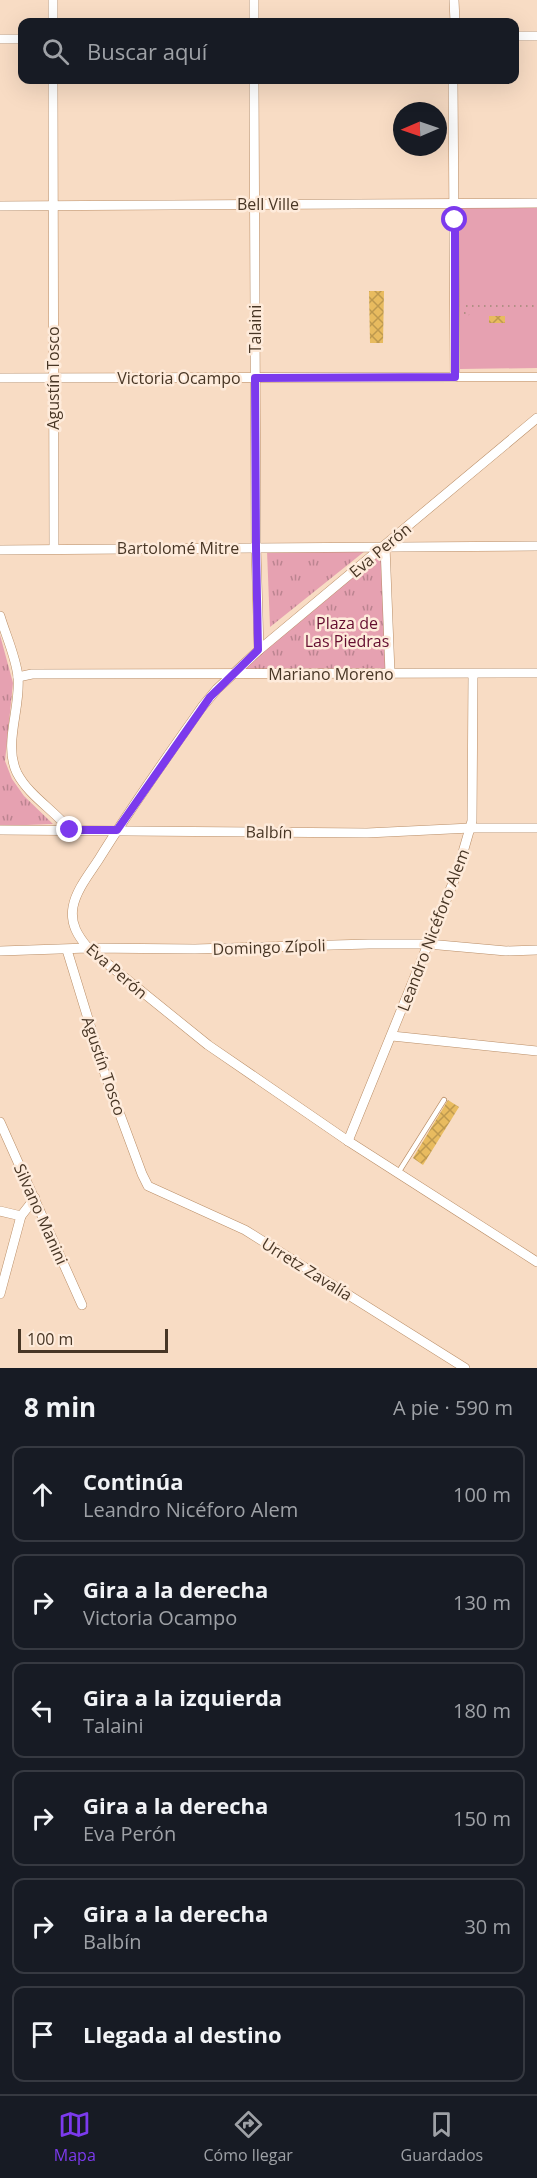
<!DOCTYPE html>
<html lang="es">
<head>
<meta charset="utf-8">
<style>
  body { margin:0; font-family:"Open Sans",sans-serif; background:#242831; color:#f1f3f6 }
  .compass { position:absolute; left:393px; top:102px; width:54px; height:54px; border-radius:50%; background:#171b24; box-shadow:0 6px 24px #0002; rotate:268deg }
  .scale { position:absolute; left:18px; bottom:15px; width:150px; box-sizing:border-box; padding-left:6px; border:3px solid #483625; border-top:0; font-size:16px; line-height:21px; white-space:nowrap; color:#483625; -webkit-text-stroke:4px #feebdb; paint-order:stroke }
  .stop { position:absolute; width:18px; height:18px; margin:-14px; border:4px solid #7c3aed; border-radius:50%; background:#fff }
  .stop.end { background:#7c3aed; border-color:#fff; box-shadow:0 2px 6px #0008 }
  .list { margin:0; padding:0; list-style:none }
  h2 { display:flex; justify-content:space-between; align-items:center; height:78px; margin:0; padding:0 24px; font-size:26px }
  h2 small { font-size:20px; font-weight:400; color:#9ea1a6 }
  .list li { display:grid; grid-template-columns:39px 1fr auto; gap:18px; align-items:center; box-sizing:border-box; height:96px; margin:0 12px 12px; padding:0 12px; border:2px solid #363941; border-radius:12px }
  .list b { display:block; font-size:22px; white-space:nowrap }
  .list p { margin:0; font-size:20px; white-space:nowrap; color:#9ea1a6 }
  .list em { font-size:20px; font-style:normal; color:#9ea1a6 }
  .icon { flex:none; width:33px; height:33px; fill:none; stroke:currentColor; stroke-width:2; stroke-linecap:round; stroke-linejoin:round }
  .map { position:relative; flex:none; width:537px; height:1368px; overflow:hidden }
  .search { position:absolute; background:#171b24; box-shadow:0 6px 24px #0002; left:18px; right:18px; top:18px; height:66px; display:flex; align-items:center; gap:15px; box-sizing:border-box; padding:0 21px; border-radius:12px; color:#9ea1a6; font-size:22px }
  .sheet { height:726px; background:#171b24 }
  nav { display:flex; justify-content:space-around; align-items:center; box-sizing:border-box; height:84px; border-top:2px solid #363941; background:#171b24; font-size:16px; color:#9ea1a6 }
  nav a { display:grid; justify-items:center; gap:3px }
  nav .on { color:#7c3aed }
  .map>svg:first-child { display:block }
  .grass { fill:url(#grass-tufts) }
  .garden { fill:#e6a1b1 }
  .building { fill:url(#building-cross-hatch) }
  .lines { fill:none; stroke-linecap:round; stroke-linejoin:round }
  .service-casing { stroke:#b98d66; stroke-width:6 }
  .pedestrian-casing { stroke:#b98d66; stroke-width:9 }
  .minor-casing { stroke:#b98d66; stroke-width:10 }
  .path { stroke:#a08975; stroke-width:1.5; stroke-dasharray:1.5 4.5; stroke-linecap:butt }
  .service { stroke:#fff; stroke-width:4.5 }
  .pedestrian { stroke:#fff; stroke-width:8 }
  .minor { stroke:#fff; stroke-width:9 }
  .route { stroke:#7c3aed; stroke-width:8 }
  .labels { text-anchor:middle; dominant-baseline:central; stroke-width:5; stroke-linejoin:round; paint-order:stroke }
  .street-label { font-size:16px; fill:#483625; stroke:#feebdb }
  .park-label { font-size:16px; fill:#640d30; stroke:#feebdb }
</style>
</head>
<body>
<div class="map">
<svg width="537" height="1368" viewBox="0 0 537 1368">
  <defs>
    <pattern id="grass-tufts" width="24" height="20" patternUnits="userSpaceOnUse" patternTransform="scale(1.5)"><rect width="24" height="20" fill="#e6a1b1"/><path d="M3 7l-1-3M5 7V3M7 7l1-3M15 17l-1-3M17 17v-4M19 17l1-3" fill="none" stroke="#bc8490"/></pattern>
    <pattern id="building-cross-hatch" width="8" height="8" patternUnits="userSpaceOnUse" patternTransform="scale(1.5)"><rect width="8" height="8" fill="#e8bb5f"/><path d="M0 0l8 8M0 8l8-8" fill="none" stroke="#be994e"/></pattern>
  </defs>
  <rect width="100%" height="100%" fill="#f8dcc4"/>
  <g class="grass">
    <path d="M 385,546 L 390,673 L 231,675 Z"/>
    <path d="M 267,551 L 365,551 L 270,627 Z"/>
    <path d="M 0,635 L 13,683 L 5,761 L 12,779 L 24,796 L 53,824 L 0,826 Z"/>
  </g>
  <path class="garden" d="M 537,207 L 537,368 L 460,369 L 458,208 Z"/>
  <g class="building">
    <path d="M 369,291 L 384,291 L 383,343 L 370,343 Z"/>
    <rect x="489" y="316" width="16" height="7"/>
    <path d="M 448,1100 L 459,1107 L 423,1165 L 413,1158 Z"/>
  </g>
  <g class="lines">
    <g class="service-casing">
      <path id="service" d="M 398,1173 L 444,1100"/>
    </g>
    <g class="pedestrian-casing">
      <path id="pedestrian" d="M 455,377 L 537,377"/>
    </g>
    <g class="minor-casing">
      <g id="minor">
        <path d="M 53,0 L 53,22"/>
        <path d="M 254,0 L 254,22"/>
        <path d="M 454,0 L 455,22"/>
        <path d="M 514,36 L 537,36"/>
        <path d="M 0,39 L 22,39"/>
        <path d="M 53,80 L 54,549"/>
        <path d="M 254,80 L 256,548 L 259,650"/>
        <path d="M 0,206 L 537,203"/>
        <path d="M 0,378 L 455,377 L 453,80"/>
        <path d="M 537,418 L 259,650 L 217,689 L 202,707 C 167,757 131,807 99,859 C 90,873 76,890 73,907 C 70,924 78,936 88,948 L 208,1045 L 348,1141 L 537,1262"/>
        <path d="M 385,546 L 390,673"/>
        <path d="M 0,550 L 537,546"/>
        <path d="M 0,616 C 6,636 16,657 18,677 C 21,708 3,744 17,773 C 29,796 54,810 70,830"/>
        <path d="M 18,677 L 32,674 L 537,673"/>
        <path d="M 0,830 L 367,833 L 471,828 L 537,828"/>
        <path d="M 67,950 L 105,1074 L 142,1174 L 148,1186 L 245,1230 L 465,1368"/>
        <path d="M 0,951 L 88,948 L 195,949 L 369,944 L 428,944 L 506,951 L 537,950"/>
        <path d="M 392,1036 L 537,1051"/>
        <path d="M 0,1122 L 82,1305"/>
        <path d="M 348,1141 L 457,873 L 472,821 L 473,674"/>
        <path d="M 0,1211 L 21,1216"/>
        <path d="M 0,1294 L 21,1216 L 35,1198"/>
      </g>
    </g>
    <g class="path">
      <path d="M 466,306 L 537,306"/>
      <path d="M 464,313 L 468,313 L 469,315"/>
    </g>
    <use href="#service" class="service"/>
    <use href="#pedestrian" class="pedestrian"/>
    <use href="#minor" class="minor"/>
  </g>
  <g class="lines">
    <path class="route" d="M 70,830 L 117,830 L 210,697 L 258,650 L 256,548 L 255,378 L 455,377 L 455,220"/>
  </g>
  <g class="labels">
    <g class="street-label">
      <text x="268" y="204">Bell Ville</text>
      <text transform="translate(255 329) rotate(-90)">Talaini</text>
      <text transform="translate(53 378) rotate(-90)">Agustín Tosco</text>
      <text x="179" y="378">Victoria Ocampo</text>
      <text x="178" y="548">Bartolomé Mitre</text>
      <text transform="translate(380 550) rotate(-40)">Eva Perón</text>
      <text x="331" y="674">Mariano Moreno</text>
      <text transform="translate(269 832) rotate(1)">Balbín</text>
      <text transform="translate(433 930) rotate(-69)">Leandro Nicéforo Alem</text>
      <text transform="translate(269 947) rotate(-2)">Domingo Zípoli</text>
      <text transform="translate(117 971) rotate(41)">Eva Perón</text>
      <text transform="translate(104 1066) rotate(71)">Agustín Tosco</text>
      <text transform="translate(41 1214) rotate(66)">Silvano Manini</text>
      <text transform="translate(307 1269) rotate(32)">Urretz Zavalía</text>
    </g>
    <g class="park-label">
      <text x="347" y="623">Plaza de<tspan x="347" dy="18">Las Piedras</tspan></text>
    </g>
  </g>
</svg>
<svg class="compass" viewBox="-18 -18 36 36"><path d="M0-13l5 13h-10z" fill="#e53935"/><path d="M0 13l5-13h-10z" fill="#9ea1a6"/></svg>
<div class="scale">100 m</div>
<div class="stop" style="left:455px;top:220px"></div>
<div class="stop end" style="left:70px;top:830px"></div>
<div class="search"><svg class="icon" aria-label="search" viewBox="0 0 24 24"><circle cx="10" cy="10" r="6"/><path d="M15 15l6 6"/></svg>Buscar aquí</div>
</div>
<section class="sheet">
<h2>8 min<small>A pie · 590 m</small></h2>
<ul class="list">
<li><svg class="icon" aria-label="ahead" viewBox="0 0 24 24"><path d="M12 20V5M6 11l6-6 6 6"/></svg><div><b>Continúa</b><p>Leandro Nicéforo Alem</p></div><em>100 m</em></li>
<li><svg class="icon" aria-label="right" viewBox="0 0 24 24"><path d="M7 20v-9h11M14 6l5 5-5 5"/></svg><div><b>Gira a la derecha</b><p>Victoria Ocampo</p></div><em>130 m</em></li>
<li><svg class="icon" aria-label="left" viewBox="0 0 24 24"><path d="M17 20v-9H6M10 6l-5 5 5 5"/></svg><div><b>Gira a la izquierda</b><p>Talaini</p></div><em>180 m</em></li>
<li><svg class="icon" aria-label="right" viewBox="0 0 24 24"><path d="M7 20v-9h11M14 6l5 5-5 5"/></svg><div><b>Gira a la derecha</b><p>Eva Perón</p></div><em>150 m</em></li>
<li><svg class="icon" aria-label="right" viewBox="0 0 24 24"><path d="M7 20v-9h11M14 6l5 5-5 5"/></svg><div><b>Gira a la derecha</b><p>Balbín</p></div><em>30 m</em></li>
<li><svg class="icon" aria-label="arrive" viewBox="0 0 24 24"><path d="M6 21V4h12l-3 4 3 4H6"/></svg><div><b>Llegada al destino</b></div></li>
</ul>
</section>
<nav>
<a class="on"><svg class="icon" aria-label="map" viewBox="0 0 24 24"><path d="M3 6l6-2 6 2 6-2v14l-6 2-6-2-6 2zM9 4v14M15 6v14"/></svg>Mapa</a>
<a><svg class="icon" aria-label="directions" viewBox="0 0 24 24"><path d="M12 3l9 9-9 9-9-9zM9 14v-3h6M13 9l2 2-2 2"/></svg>Cómo llegar</a>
<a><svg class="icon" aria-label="saved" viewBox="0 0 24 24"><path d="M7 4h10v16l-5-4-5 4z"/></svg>Guardados</a>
</nav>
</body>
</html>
